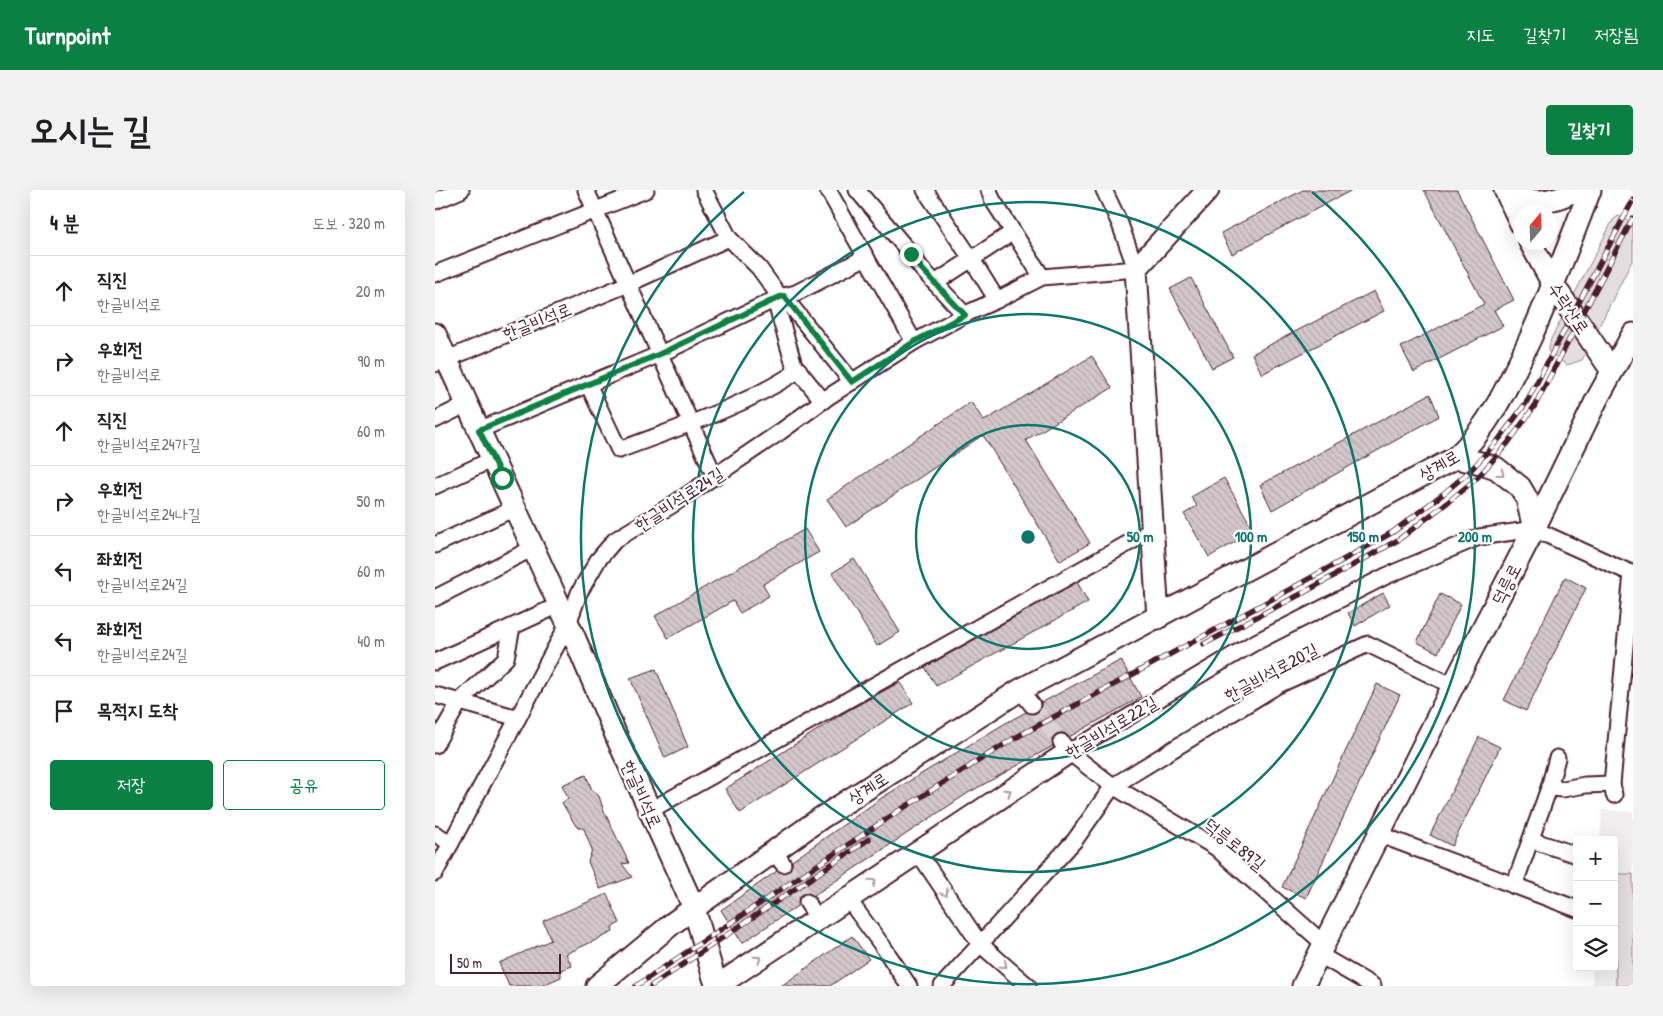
<!DOCTYPE html>
<html lang="ko">
<head>
<meta charset="utf-8">
<style>
  body { margin:0; font-family:"Patrick Hand","Poor Story",sans-serif; background:#f2f2f2; color:#202124 }
  .controls { position:absolute; right:15px; bottom:15px; display:grid; overflow:hidden; border-radius:5px; box-shadow:0 5px 20px #0002 }
  .controls button { width:45px; height:45px; display:grid; place-items:center; padding:0; border:0; border-bottom:1px solid #e0e0e0; background:#fff; color:#202124; font:25px sans-serif }
  .compass { position:absolute; left:1078px; top:15px; width:45px; height:45px; border-radius:50%; background:#fff; box-shadow:0 5px 20px #0002; rotate:19deg }
  .scale { position:absolute; left:15px; bottom:12px; width:111px; box-sizing:border-box; padding-left:5px; border:2px solid #4a1f2b; border-top:0; font-size:14px; line-height:18px; white-space:nowrap; color:#4a1f2b; -webkit-text-stroke:4px #fff; paint-order:stroke }
  .stop { position:absolute; width:15px; height:15px; margin:-11px; border:4px solid #0b8043; border-radius:50%; background:#fff }
  .stop.end { background:#0b8043; border-color:#fff; box-shadow:0 1px 5px #0008 }
  .list { margin:0; padding:0; list-style:none }
  h2 { display:flex; justify-content:space-between; align-items:center; height:65px; margin:0; padding:0 20px; font-size:21px }
  h2 small { font-size:16px; font-weight:400; color:#757577 }
  .list li { display:grid; grid-template-columns:32px 1fr auto; gap:15px; align-items:center; box-sizing:border-box; height:70px; padding:0 20px; border-top:1px solid #e0e0e0 }
  .list b { display:block; font-size:19px; white-space:nowrap }
  .list p { margin:0; font-size:16px; white-space:nowrap; color:#757577 }
  .list em { font-size:16px; font-style:normal; color:#757577 }
  .actions { display:flex; gap:10px; padding:15px 20px }
  .actions a { flex:1; padding:11px 0; border:1px solid #0b8043; border-radius:5px; text-align:center; font-size:18px; color:#0b8043 }
  .actions .main { background:#0b8043; color:#fff }
  .icon { flex:none; width:28px; height:28px; fill:none; stroke:currentColor; stroke-width:2; stroke-linecap:round; stroke-linejoin:round }
  .map { position:relative; flex:none; width:1198px; height:796px; overflow:hidden; border-radius:5px }
  header { display:flex; align-items:center; gap:30px; box-sizing:border-box; height:70px; padding:0 25px; background:#0b8043; color:#fff }
  header strong { font-size:24px }
  nav { display:flex; gap:28px; margin-inline-start:auto; font-size:18px }
  .intro { display:flex; align-items:center; justify-content:space-between; box-sizing:border-box; height:120px; padding:0 30px }
  h1 { margin:0; font-size:35px }
  .button { padding:12px 22px; border-radius:5px; background:#0b8043; color:#fff; font-size:18px; font-weight:700 }
  main { display:flex; gap:30px; padding:0 30px }
  aside { flex:1; background:#fff; border-radius:5px; box-shadow:0 5px 20px #0002 }
  .map>svg:first-child { display:block }
  .built { fill:#f2eeef }
  .grass { fill:#e5dee0; stroke:#987e86 }
  .building { fill:url(#building-back-hatch); stroke:#4a1f2b }
  .lines { fill:none; stroke-linecap:round; stroke-linejoin:round }
  .street-tunnel { stroke:#dbd2d5; stroke-width:15; stroke-dasharray:15 8; stroke-linecap:butt }
  .street-casing { stroke:#4a1f2b; stroke-width:19 }
  .secondary-casing { stroke:#4a1f2b; stroke-width:25 }
  .street { stroke:#fff; stroke-width:15 }
  .secondary { stroke:#fff; stroke-width:21 }
  .rail-casing { stroke:#4a1f2b; stroke-width:5.5 }
  .rail { stroke:#fff; stroke-width:4; stroke-dasharray:11; stroke-linecap:butt }
  .oneway { stroke:#ae9aa0 }
  .route { stroke:#0b8043; stroke-width:6 }
  .ring { fill:none; stroke:#0f766e; stroke-width:2.5 }
  .labels { text-anchor:middle; dominant-baseline:central; stroke-width:4.5; stroke-linejoin:round; paint-order:stroke }
  .street-label { font-size:18px; fill:#4a1f2b; stroke:#fff }
  .centre { fill:#0f766e; stroke:#fff; stroke-width:2.5 }
  .ring-label { font-size:15px; text-anchor:middle; font-weight:bold; fill:#0f766e; stroke:#fff; stroke-width:4.5; stroke-linejoin:round; paint-order:stroke }
</style>
</head>
<body>
<header>
<strong>Turnpoint</strong>
<nav><a>지도</a><a>길찾기</a><a>저장됨</a></nav>
</header>
<div class="intro"><h1>오시는 길</h1><a class="button">길찾기</a></div>
<main>
<aside>
<h2>4 분<small>도보 · 320 m</small></h2>
<ul class="list">
<li><svg class="icon" aria-label="ahead" viewBox="0 0 24 24"><path d="M12 20V5M6 11l6-6 6 6"/></svg><div><b>직진</b><p>한글비석로</p></div><em>20 m</em></li>
<li><svg class="icon" aria-label="right" viewBox="0 0 24 24"><path d="M7 20v-9h11M14 6l5 5-5 5"/></svg><div><b>우회전</b><p>한글비석로</p></div><em>90 m</em></li>
<li><svg class="icon" aria-label="ahead" viewBox="0 0 24 24"><path d="M12 20V5M6 11l6-6 6 6"/></svg><div><b>직진</b><p>한글비석로24가길</p></div><em>60 m</em></li>
<li><svg class="icon" aria-label="right" viewBox="0 0 24 24"><path d="M7 20v-9h11M14 6l5 5-5 5"/></svg><div><b>우회전</b><p>한글비석로24나길</p></div><em>50 m</em></li>
<li><svg class="icon" aria-label="left" viewBox="0 0 24 24"><path d="M17 20v-9H6M10 6l-5 5 5 5"/></svg><div><b>좌회전</b><p>한글비석로24길</p></div><em>60 m</em></li>
<li><svg class="icon" aria-label="left" viewBox="0 0 24 24"><path d="M17 20v-9H6M10 6l-5 5 5 5"/></svg><div><b>좌회전</b><p>한글비석로24길</p></div><em>40 m</em></li>
<li><svg class="icon" aria-label="arrive" viewBox="0 0 24 24"><path d="M6 21V4h12l-3 4 3 4H6"/></svg><div><b>목적지 도착</b></div></li>
</ul>
<div class="actions"><a class="main">저장</a><a>공유</a></div>
</aside>
<div class="map">
<svg width="1198" height="796" viewBox="0 0 1198 796">
  <defs>
    <pattern id="building-back-hatch" width="6" height="6" patternUnits="userSpaceOnUse" patternTransform="scale(1.25)"><rect width="6" height="6" fill="#d2c7cb"/><path d="M-1 5l2 2M0 0l6 6M5-1l2 2" fill="none" stroke="#b6aaae"/></pattern>
  </defs>
  <rect width="100%" height="100%" fill="#fff"/>
  <filter id="ink" filterUnits="userSpaceOnUse"><feTurbulence type="fractalNoise" baseFrequency=".02" numOctaves="2"/><feDisplacementMap in="SourceGraphic" scale="10" xChannelSelector="R" yChannelSelector="G"/><feConvolveMatrix kernelMatrix="1 2 1 2 8 2 1 2 1" color-interpolation-filters="sRGB"/></filter>
  <g filter="url(#ink)">
    <path class="built" d="M 1167,620 L 1198,622 L 1198,796 L 1157,796 L 1158,777 L 1179,777 L 1179,650 L 1165,650 Z"/>
    <g class="grass">
      <path d="M 1183,26 L 1198,33 L 1198,69 L 1147,170 L 1132,175 L 1113,161 L 1116,149 L 1178,30 Z"/>
      <path d="M 1180,684 L 1198,684 L 1198,796 L 1181,796 Z"/>
    </g>
    <g class="building">
      <path d="M 868,0 L 917,0 L 797,64 L 786,43 Z"/>
      <path d="M 989,0 L 1022,0 L 1079,110 L 1059,120 L 1068,136 L 979,182 L 966,157 L 1049,114 Z"/>
      <path d="M 756,88 L 798,167 L 777,178 L 735,99 Z"/>
      <path d="M 939,101 L 949,121 L 827,184 L 817,164 Z"/>
      <path d="M 657,166 L 677,198 L 591,250 L 655,353 L 625,371 L 548,245 L 411,337 L 392,309 L 536,212 L 549,231 Z"/>
      <path d="M 995,204 L 1004,226 L 837,320 L 825,295 Z"/>
      <path d="M 789,288 L 819,341 L 774,367 L 749,324 L 762,316 L 756,307 Z"/>
      <path d="M 370,339 L 384,362 L 328,394 L 334,406 L 305,423 L 298,411 L 233,448 L 220,426 Z"/>
      <path d="M 419,369 L 465,442 L 442,456 L 397,383 Z"/>
      <path d="M 1130,387 L 1151,398 L 1091,521 L 1069,510 Z"/>
      <path d="M 642,392 L 653,412 L 501,496 L 490,477 Z"/>
      <path d="M 948,403 L 955,415 L 920,436 L 913,423 Z"/>
      <path d="M 1005,404 L 1026,414 L 1003,463 L 982,452 Z"/>
      <path d="M 686,470 L 706,507 L 634,547 L 629,543 L 621,544 L 617,549 L 618,556 L 533,603 L 378,706 L 372,703 L 367,704 L 363,708 L 364,715 L 307,753 L 286,720 L 342,681 L 348,683 L 353,682 L 357,678 L 357,671 L 448,607 L 569,534 L 591,522 L 598,524 L 602,523 L 606,519 L 606,513 Z"/>
      <path d="M 221,479 L 253,557 L 230,568 L 195,488 Z"/>
      <path d="M 465,492 L 478,513 L 305,623 L 290,599 L 412,521 Z"/>
      <path d="M 942,494 L 965,505 L 871,708 L 847,697 Z"/>
      <path d="M 1044,547 L 1065,557 L 1017,656 L 995,645 Z"/>
      <path d="M 151,585 L 157,600 L 164,606 L 169,621 L 194,673 L 187,674 L 197,687 L 165,699 L 153,672 L 157,660 L 149,639 L 141,636 L 127,613 L 133,608 L 127,595 Z"/>
      <path d="M 172,704 L 185,733 L 177,737 L 178,742 L 131,764 L 137,776 L 126,780 L 126,787 L 106,796 L 74,796 L 64,773 L 116,750 L 108,731 Z"/>
      <path d="M 417,746 L 434,769 L 395,796 L 346,796 Z"/>
    </g>
    <g class="lines">
      <g class="street-tunnel">
        <path d="M 597,515 L 626,552"/>
        <path d="M 348,674 L 372,712"/>
      </g>
      <g class="street-casing">
        <g id="street">
          <path d="M 151,0 L 280,287"/>
          <path d="M 269,0 L 294,48 L 324,78 L 345,107"/>
          <path d="M 393,0 L 479,152"/>
          <path d="M 422,0 L 476,64 L 486,78 L 530,125"/>
          <path d="M 490,0 L 541,76 L 562,110"/>
          <path d="M 554,0 L 557,9 L 607,87"/>
          <path d="M 0,11 L 26,0"/>
          <path d="M 0,84 L 211,0"/>
          <path d="M 500,93 L 578,42"/>
          <path d="M 349,107 L 417,192"/>
          <path d="M 340,110 L 359,175 L 388,211"/>
          <path d="M 0,174 L 193,94 L 294,48"/>
          <path d="M 153,194 L 184,260 C 243,238 311,216 364,180"/>
          <path d="M 0,230 L 32,214"/>
          <path d="M 44,240 L 225,164 L 345,107 L 361,103 L 431,67"/>
          <path d="M 0,296 L 58,269"/>
          <path d="M 0,355 L 80,318"/>
          <path d="M 0,408 L 98,358"/>
          <path d="M 0,472 L 124,415"/>
          <path d="M 585,500 L 597,515"/>
          <path d="M 0,505 L 83,528"/>
          <path d="M 626,552 L 634,562 L 678,596 L 780,657 L 889,754"/>
          <path d="M 0,555 L 25,511 L 71,468 L 77,437"/>
          <path d="M 634,562 L 817,454 L 951,386 L 1044,347 L 1099,339 L 1198,384"/>
          <path d="M 1114,598 L 1128,599 L 1150,595 L 1177,594"/>
          <path d="M 1179,605 L 1177,594 L 1197,383"/>
          <path d="M 214,621 L 717,340"/>
          <path d="M 0,644 L 16,653"/>
          <path d="M 943,644 L 1142,719"/>
          <path d="M 1096,650 L 1142,665"/>
          <path d="M 339,661 L 348,674"/>
          <path d="M 483,662 L 545,754 L 593,796"/>
          <path d="M 0,683 L 133,434 L 144,403 L 163,370 L 180,350 L 237,315 L 345,242 L 393,207 L 479,152 L 535,122 L 562,110 L 607,87 L 701,79 L 685,34 L 669,0"/>
          <path d="M 1079,696 L 1114,598 L 1122,568"/>
          <path d="M 413,709 L 449,758 L 474,796"/>
          <path d="M 372,712 L 383,729"/>
          <path d="M 883,764 L 938,796"/>
          <path d="M 507,796 L 640,650 L 678,596 L 843,495 L 933,454 L 1018,496"/>
        </g>
      </g>
      <g class="secondary-casing">
        <g id="secondary">
          <path d="M 1070,0 L 1086,34"/>
          <path d="M 1074,0 C 1093,17 1120,12 1140,0"/>
          <path d="M 1095,52 L 1119,96 L 1177,181"/>
          <path d="M 0,144 L 140,449 L 183,550 L 259,718 L 279,788 L 282,796"/>
          <path d="M 1020,268 L 1046,273 L 1061,278 L 1085,297 L 1092,309 L 1099,339"/>
          <path d="M 723,428 L 701,79 L 773,0"/>
          <path d="M 162,796 L 238,733 L 386,628 L 585,500 L 1020,268 C 1056,236 1075,191 1095,149 C 1117,100 1136,50 1155,0"/>
          <path d="M 282,796 L 634,562"/>
          <path d="M 868,796 L 1018,496 L 1099,339 L 1162,209 L 1198,144"/>
        </g>
      </g>
      <use href="#street" class="street"/>
      <use href="#secondary" class="secondary"/>
      <g class="rail-casing">
        <g id="rail">
          <path d="M 769,454 L 868,403 L 963,350 L 1013,312 L 1043,287 L 1073,253 L 1099,217 L 1198,28"/>
          <path d="M 201,796 L 462,622 L 578,549 L 863,395 L 958,342 L 1008,304 L 1035,281 L 1065,248 L 1091,213 L 1198,10"/>
          <path d="M 216,796 L 434,649"/>
        </g>
      </g>
      <use href="#rail" class="rail"/>
    </g>
    <defs><path id="oneway-chevron" d="M-2-3.5L2.5 0L-2 3.5" fill="none" stroke-width="1.6" stroke-linecap="round" stroke-linejoin="round" transform="scale(1.25)"/></defs>
    <g class="oneway">
      <use href="#oneway-chevron" transform="translate(1066 283) rotate(36)"/>
      <use href="#oneway-chevron" transform="translate(573 602) rotate(-34)"/>
      <use href="#oneway-chevron" transform="translate(438 692) rotate(-34)"/>
      <use href="#oneway-chevron" transform="translate(510 703) rotate(56)"/>
      <use href="#oneway-chevron" transform="translate(323 769) rotate(-34)"/>
      <use href="#oneway-chevron" transform="translate(569 775) rotate(41)"/>
    </g>
  </g>
  <g class="lines" filter="url(#ink)">
    <path class="route" d="M 67,288 L 44,240 L 225,164 L 345,107 L 349,106 L 417,192 L 479,152 L 530,125 L 486,78 L 476,64"/>
  </g>
  <g class="ring">
    <circle cx="593" cy="347" r="112"/>
    <circle cx="593" cy="347" r="223"/>
    <circle cx="593" cy="347" r="335"/>
    <path d="M877 2A447 447 0 1 1 309 2"/>
  </g>
  <g class="labels">
    <g class="street-label">
      <text transform="translate(1134 118) rotate(56)">수락산로</text>
      <text transform="translate(102 131) rotate(-22)">한글비석로</text>
      <text transform="translate(1004 275) rotate(-30)">상계로</text>
      <text transform="translate(244 309) rotate(-33)">한글비석로24길</text>
      <text transform="translate(1071 394) rotate(-63)">덕릉로</text>
      <text transform="translate(836 482) rotate(-28)">한글비석로20길</text>
      <text transform="translate(676 537) rotate(-31)">한글비석로22길</text>
      <text transform="translate(433 598) rotate(-33)">상계로</text>
      <text transform="translate(207 604) rotate(66)">한글비석로</text>
      <text transform="translate(800 654) rotate(38)">덕릉로89길</text>
    </g>
  </g>
  <circle cx="593" cy="347" r="8" class="centre"/>
  <g class="ring-label">
    <text x="705" y="352">50 m</text>
    <text x="816" y="352">100 m</text>
    <text x="928" y="352">150 m</text>
    <text x="1040" y="352">200 m</text>
  </g>
</svg>
<div class="controls">
<button>+</button>
<button>−</button>
<button><svg class="icon" aria-label="layers" viewBox="0 0 24 24"><path d="M12 4l9 5-9 5-9-5zM3 14l9 5 9-5"/></svg></button>
</div>
<svg class="compass" viewBox="-18 -18 36 36"><path d="M0-13l5 13h-10z" fill="#e53935"/><path d="M0 13l5-13h-10z" fill="#757577"/></svg>
<div class="scale">50 m</div>
<div class="stop" style="left:67px;top:288px"></div>
<div class="stop end" style="left:476px;top:64px"></div>
</div>
</main>
</body>
</html>
